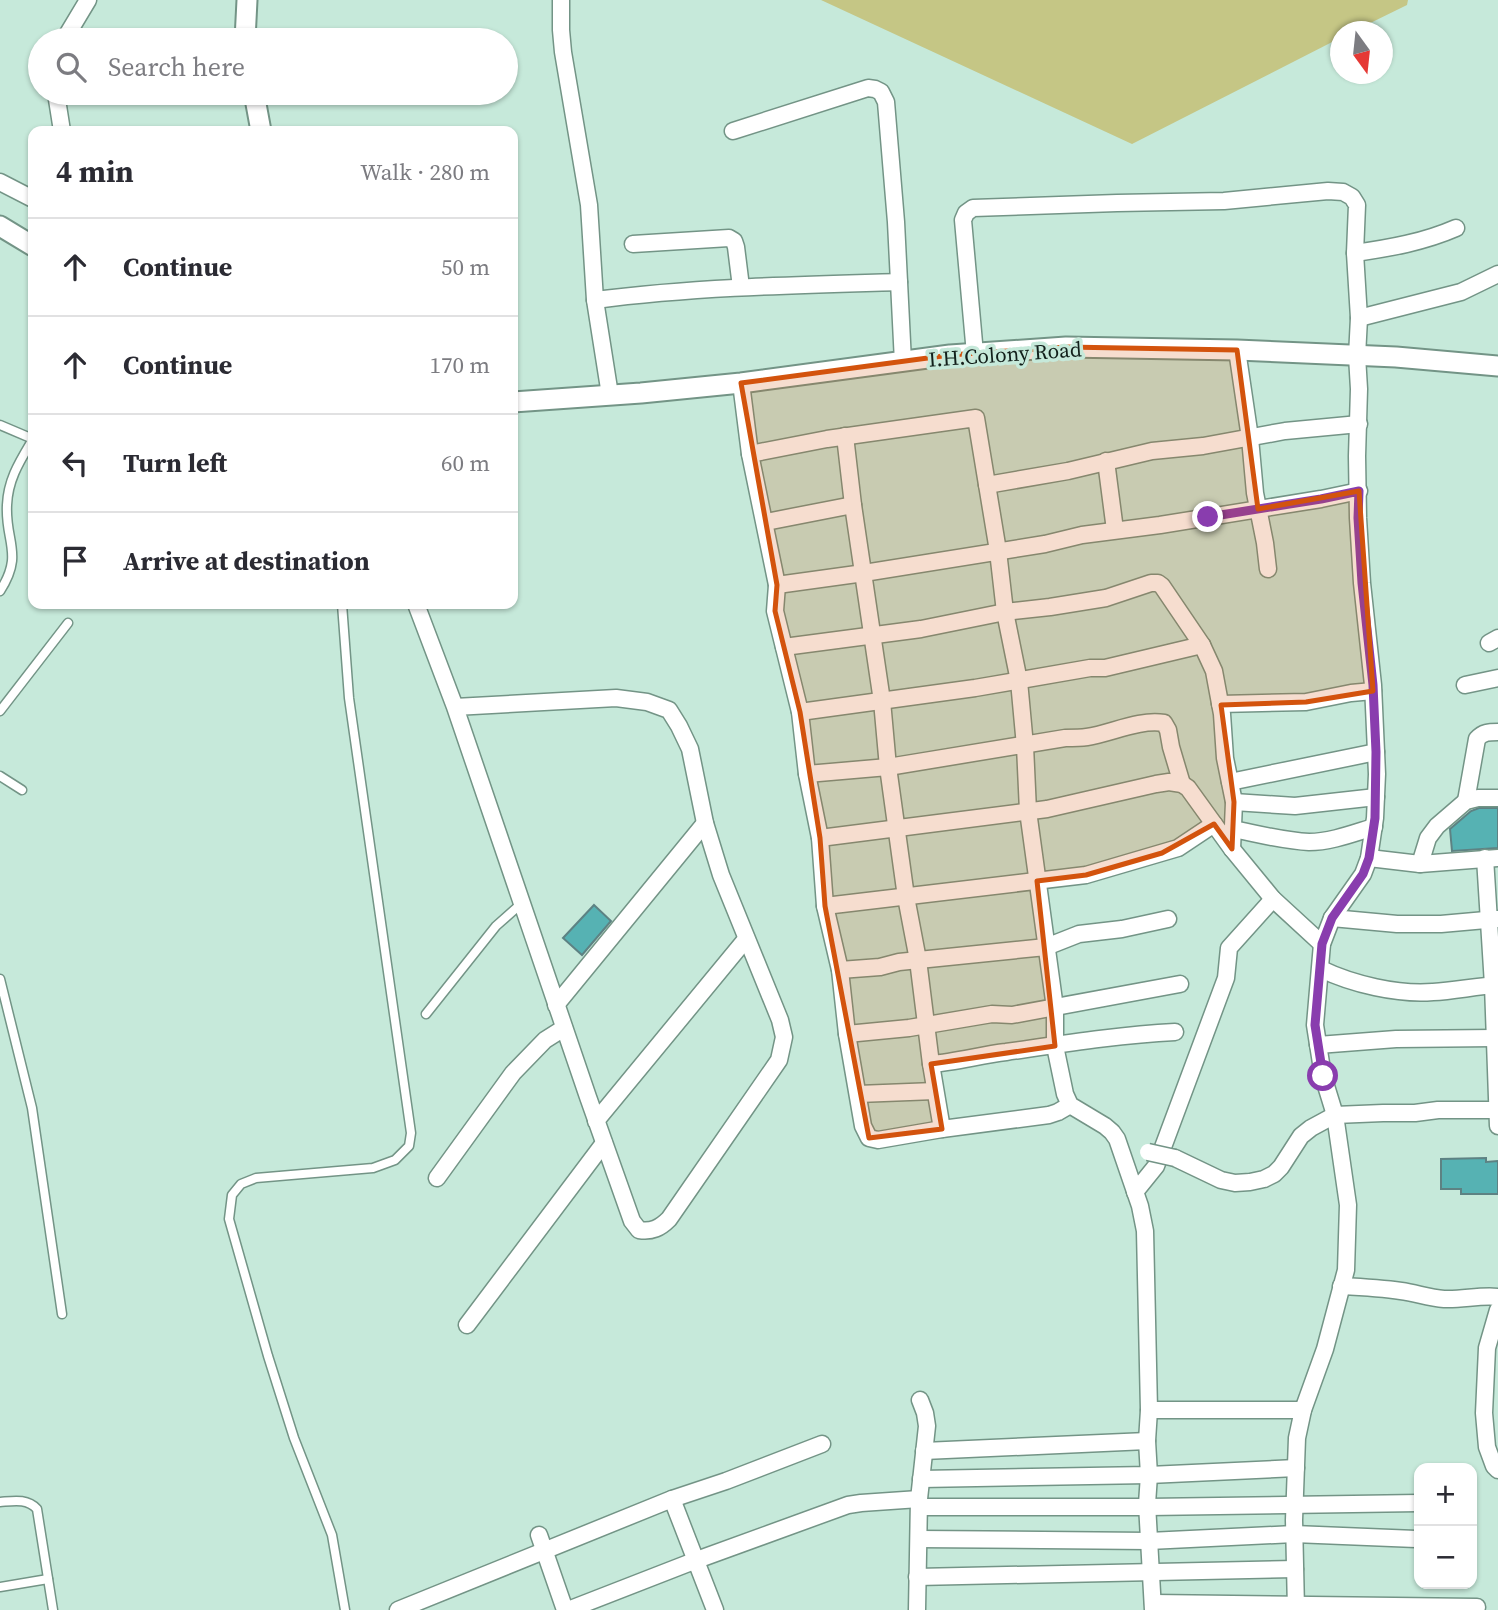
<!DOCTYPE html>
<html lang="en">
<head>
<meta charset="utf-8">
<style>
  body { margin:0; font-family:"Source Serif 4",serif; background:#f7f7f7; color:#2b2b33 }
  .controls { position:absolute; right:21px; bottom:21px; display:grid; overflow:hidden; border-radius:14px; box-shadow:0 2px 5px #0004 }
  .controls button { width:63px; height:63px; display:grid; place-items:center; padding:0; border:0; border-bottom:2px solid #e1e1e2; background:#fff; color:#2b2b33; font:35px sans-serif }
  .compass { position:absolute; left:1330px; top:21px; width:63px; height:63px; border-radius:50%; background:#fff; box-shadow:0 2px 5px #0004; rotate:165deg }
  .stop { position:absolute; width:21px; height:21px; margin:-16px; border:5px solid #893dae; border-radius:50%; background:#fff }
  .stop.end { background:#893dae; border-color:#fff; box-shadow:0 2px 7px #0008 }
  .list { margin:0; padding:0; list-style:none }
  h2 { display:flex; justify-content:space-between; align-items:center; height:91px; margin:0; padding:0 28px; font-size:30px }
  h2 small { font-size:23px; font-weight:400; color:#7c7c81 }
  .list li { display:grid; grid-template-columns:46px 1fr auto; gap:21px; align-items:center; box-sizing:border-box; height:98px; padding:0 28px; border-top:2px solid #e1e1e2 }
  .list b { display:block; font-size:26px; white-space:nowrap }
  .list em { font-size:23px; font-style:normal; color:#7c7c81 }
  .icon { flex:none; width:38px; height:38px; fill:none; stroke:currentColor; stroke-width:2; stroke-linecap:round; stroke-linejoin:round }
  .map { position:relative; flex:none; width:1498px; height:1610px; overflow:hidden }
  .search { position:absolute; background:#fff; box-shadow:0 2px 5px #0004; left:28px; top:28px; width:490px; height:77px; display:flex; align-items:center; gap:18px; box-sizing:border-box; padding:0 24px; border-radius:38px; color:#7c7c81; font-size:26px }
  .panel { position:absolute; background:#fff; box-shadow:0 2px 5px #0004; left:28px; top:126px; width:490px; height:483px; border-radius:14px }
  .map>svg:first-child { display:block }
  .green { fill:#c5c685 }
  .building { fill:#56b2b3; stroke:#5d8283; stroke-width:2 }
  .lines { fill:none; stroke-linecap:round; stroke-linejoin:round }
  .service-casing { stroke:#739486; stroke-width:11 }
  .minor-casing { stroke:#739486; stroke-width:19 }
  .tertiary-casing { stroke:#739486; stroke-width:23 }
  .service { stroke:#fff; stroke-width:8 }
  .minor { stroke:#fff; stroke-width:16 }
  .tertiary { stroke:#fff; stroke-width:19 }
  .minor-bridge-casing { stroke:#739486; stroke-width:19; stroke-linecap:butt }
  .minor-bridge { stroke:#fff; stroke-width:16 }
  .route { stroke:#893dae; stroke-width:9 }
  .marked { fill:#d3530d; fill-opacity:0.2; stroke:#d3530d; stroke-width:5; stroke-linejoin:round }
  .labels { text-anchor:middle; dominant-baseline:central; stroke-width:7; stroke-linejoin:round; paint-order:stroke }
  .street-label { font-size:21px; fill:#121f1a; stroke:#c6e9da }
</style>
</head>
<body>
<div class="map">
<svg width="1498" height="1610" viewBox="0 0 1498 1610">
  <rect width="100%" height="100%" fill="#c6e9da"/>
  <path class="green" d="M 821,0 L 1408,0 L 1407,5 L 1354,31 L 1340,32 L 1340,38 L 1132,144 Z"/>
  <g class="building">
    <path d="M 1479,808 L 1498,808 L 1498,848 L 1452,851 L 1450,829 L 1471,811 Z"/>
    <path d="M 594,905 L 611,921 L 582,955 L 563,938 Z"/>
    <path d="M 1486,1158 L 1486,1162 L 1498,1161 L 1498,1194 L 1461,1194 L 1461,1189 L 1441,1189 L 1441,1159 Z"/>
  </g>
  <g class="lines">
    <g class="service-casing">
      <g id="service">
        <path d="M 0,425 L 33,439"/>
        <path d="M 0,591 C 24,554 5,542 7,505 C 8,479 20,461 33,439"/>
        <path d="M 342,604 L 349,698 L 411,1133 L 409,1146 L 395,1160 L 373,1168 L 256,1178 L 241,1184 L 232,1195 L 229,1219 L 268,1356 L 294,1438 L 332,1535 L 345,1610"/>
        <path d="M 0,711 L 68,623"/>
        <path d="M 0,776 L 22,790"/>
        <path d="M 0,979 L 32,1108 L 62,1314"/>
        <path d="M 426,1014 L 496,926 L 522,903"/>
        <path d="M 0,1502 C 13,1501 27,1498 37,1509 L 53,1610"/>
        <path d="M 0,1587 L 48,1579"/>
      </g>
    </g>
    <g class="minor-casing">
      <g id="minor">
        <path d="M 561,0 L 561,30 L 563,52 L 589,205 L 595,300 L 610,395"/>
        <path d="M 64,40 L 88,0"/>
        <path d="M 56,93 L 62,131"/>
        <path d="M 733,131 L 868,88 L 875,89 L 881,92 L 886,102 L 896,222 L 903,362"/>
        <path d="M 0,182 L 33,199"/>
        <path d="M 633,244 L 729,238 L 734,241 L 736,247 L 741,287"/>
        <path d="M 1355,253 C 1390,248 1424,242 1456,228"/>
        <path d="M 595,300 C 696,287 797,285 899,282"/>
        <path d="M 1359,318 L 1461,292 L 1498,274"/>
        <path d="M 1237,350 L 1250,438 L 1255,493 L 1265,543 L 1268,569"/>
        <path d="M 975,354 L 963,220 L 966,213 L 973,208 L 1117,203 L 1224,201 L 1328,191 L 1343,192 L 1352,197 L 1357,205 L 1355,253 L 1359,318 L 1357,356 L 1359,389 L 1357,456 L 1358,518 L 1362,583 L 1373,685 L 1377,774 L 1375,818 L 1369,858 L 1363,874 L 1332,918 L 1322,944 L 1315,1025 L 1323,1076 L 1335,1115 L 1348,1205 L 1346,1270 L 1325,1349 L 1303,1410 L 1297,1438 L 1294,1520 L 1296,1610"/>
        <path d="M 741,383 L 750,454 L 827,439 L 976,418 L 998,551 L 1005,612 L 1019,681 L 1025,746 L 1028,811 L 1055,1008 L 1055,1046 L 1065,1094 L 1070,1105 L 1105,1126 L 1112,1132 L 1117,1139 L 1140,1206 L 1145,1231 L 1149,1410 L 1147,1441 L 1149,1475 L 1147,1504 L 1153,1610"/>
        <path d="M 845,436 L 853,505 L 882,701 L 888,767 L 906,897 L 918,960 L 931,1064 L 942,1129 L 1049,1115 L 1058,1112 L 1070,1105"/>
        <path d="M 750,454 L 777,585 L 775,611 L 800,712 L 807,774 L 820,838 L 825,906 L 840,970 L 847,1034 L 863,1126 L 869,1138 L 878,1140 L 942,1129"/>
        <path d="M 1106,461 L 1115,530"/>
        <path d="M 987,485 L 1068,471 L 1152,451 L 1203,446 L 1285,431 L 1359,424"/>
        <path d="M 766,522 L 853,505"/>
        <path d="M 777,585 L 864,573 L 1045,544 L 1082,535 L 1160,525 L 1321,499 L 1359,491"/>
        <path d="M 416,604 L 455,707 L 588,1097 L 632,1221 L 639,1230 C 652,1232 660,1228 669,1219 L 779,1060 L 784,1037 L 780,1020 L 721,875 L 705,823 L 690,749 L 679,726 L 669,710 L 647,702 L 616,698 L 455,707"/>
        <path d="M 1489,643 L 1498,638"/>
        <path d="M 784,647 L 921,629 L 1005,612 L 1050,607 L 1106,598 L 1151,583 L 1158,583 L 1162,586 L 1202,645 L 1214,671 L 1222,714 L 1225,758 L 1234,802 L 1232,849"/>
        <path d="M 1465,685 L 1498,678"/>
        <path d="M 1220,704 L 1306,702 L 1351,693 L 1373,691"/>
        <path d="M 800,712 L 975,688 L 1090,668 L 1105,668 L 1202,645"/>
        <path d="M 807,774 L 888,767 L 1065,738 C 1072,738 1080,738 1087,737 C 1112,733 1139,719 1164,723 L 1168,730 L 1171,747 L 1182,784"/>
        <path d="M 1230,782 L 1376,752"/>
        <path d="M 1466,801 L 1477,739 C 1483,732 1489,732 1498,732"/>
        <path d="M 1234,802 L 1295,806 L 1376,797"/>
        <path d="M 1233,829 C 1258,834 1284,841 1309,842 C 1331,842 1354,833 1374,827"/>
        <path d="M 820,838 L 1047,809 L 1156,784 L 1169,782 L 1182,784 L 1188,788 L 1232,849 L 1273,899 L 1322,944"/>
        <path d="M 1369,858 L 1420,864 L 1498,858"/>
        <path d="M 1485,858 L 1493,985 L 1498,1126"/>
        <path d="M 1420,864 L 1428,838 L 1437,826 L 1466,801 L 1478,798 L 1498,798"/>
        <path d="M 825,906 L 1086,875 L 1178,848 L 1214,824"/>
        <path d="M 1332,918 L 1397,924 L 1441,924 L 1497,919"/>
        <path d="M 1321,969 C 1352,984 1398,995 1433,992 C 1455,991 1476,986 1498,985"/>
        <path d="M 840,970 L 880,967 L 899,962 L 1046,947 L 1079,934 L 1122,929 L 1168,919"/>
        <path d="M 556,1005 L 705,823"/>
        <path d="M 847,1034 L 909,1028 L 992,1014 L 1012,1015 L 1180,984"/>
        <path d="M 1318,1045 L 1396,1039 L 1495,1038"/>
        <path d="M 931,1064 C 956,1062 981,1055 1006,1052 C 1062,1044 1118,1035 1175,1032"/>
        <path d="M 858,1094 L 935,1091"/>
        <path d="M 596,1121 L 746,939"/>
        <path d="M 1175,1158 L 1221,1180 L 1235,1183 L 1250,1182 L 1264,1179 L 1274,1174 L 1281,1167 L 1301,1136 L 1311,1128 L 1335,1115 L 1383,1113 L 1415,1113 L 1438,1110 L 1498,1110"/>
        <path d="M 437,1178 L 513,1073 L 545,1040 L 564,1028"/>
        <path d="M 1135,1192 L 1156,1166 L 1226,978 L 1229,948 L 1273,899"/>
        <path d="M 1341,1286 C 1361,1287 1381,1288 1401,1291 C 1416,1293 1429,1298 1444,1299 C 1462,1300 1480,1295 1498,1297"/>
        <path d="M 1498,1310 L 1487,1348 L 1484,1413 L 1487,1447 L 1494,1466 L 1498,1470"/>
        <path d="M 467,1325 L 604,1143"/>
        <path d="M 1149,1410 L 1303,1410"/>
        <path d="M 924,1451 L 1147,1441"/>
        <path d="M 921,1479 L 1149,1475 L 1296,1468"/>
        <path d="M 672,1499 L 715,1610"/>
        <path d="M 919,1507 L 1148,1507 L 1419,1503"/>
        <path d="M 539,1535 L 565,1610"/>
        <path d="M 919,1539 L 1149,1541 L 1294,1534 L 1416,1539"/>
        <path d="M 917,1577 L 1295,1569"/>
        <path d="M 1153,1603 L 1477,1607"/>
        <path d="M 398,1610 L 672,1499 L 726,1481 L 822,1444"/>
        <path d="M 568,1610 L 694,1561 L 848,1505 L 861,1503 L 919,1499"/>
        <path d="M 917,1610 L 919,1499 L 927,1426 L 925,1413 L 920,1400"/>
      </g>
    </g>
    <g class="tertiary-casing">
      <g id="tertiary">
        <path d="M 245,40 L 247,0"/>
        <path d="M 254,93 L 261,131"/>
        <path d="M 0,226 L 33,246"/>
        <path d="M 513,402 L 641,393 L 741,383 L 950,355 L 1066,347 L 1237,350 L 1396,357 L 1498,366"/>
      </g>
    </g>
    <use href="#service" class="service"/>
    <use href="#minor" class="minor"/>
    <use href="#tertiary" class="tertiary"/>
    <g class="minor-bridge-casing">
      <path id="minor-bridge" d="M 1148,1152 L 1175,1158"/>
    </g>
    <use href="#minor-bridge" class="minor-bridge"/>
  </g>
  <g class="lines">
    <path class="route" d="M 1208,517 L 1321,499 L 1359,491 L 1358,518 L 1362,583 L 1373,685 L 1376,752 L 1375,818 L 1369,858 L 1363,874 L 1332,918 L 1322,944 L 1315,1025 L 1323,1076"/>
  </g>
  <path class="marked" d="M 1066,347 L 1237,350 L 1258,509 L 1359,491 L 1373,691 L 1306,702 L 1221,705 L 1234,802 L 1232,849 L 1214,824 L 1162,853 L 1086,875 L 1037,881 L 1055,1046 L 931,1064 L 942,1129 L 869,1138 L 825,906 L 820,838 L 800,712 L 775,611 L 777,585 L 741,383 L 950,355 Z"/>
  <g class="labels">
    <g class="street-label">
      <text transform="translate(1005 354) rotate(-4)">I.H.Colony Road</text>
    </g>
  </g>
</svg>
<div class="controls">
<button>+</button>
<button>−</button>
</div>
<svg class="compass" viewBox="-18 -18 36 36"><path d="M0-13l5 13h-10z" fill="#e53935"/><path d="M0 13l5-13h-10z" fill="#7c7c81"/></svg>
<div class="stop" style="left:1323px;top:1076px"></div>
<div class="stop end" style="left:1208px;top:517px"></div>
<div class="search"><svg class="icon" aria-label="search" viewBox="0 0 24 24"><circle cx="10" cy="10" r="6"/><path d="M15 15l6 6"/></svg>Search here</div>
<section class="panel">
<h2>4 min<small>Walk · 280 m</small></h2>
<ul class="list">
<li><svg class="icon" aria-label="ahead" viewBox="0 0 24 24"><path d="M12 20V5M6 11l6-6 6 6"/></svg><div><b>Continue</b></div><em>50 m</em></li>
<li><svg class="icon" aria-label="ahead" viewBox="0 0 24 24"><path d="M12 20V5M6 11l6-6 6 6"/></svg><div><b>Continue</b></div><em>170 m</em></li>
<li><svg class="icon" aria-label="left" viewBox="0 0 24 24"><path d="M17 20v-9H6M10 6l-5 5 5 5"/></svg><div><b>Turn left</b></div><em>60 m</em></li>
<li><svg class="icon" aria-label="arrive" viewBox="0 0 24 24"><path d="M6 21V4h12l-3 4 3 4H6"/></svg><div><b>Arrive at destination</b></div></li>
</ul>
</section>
</div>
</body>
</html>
